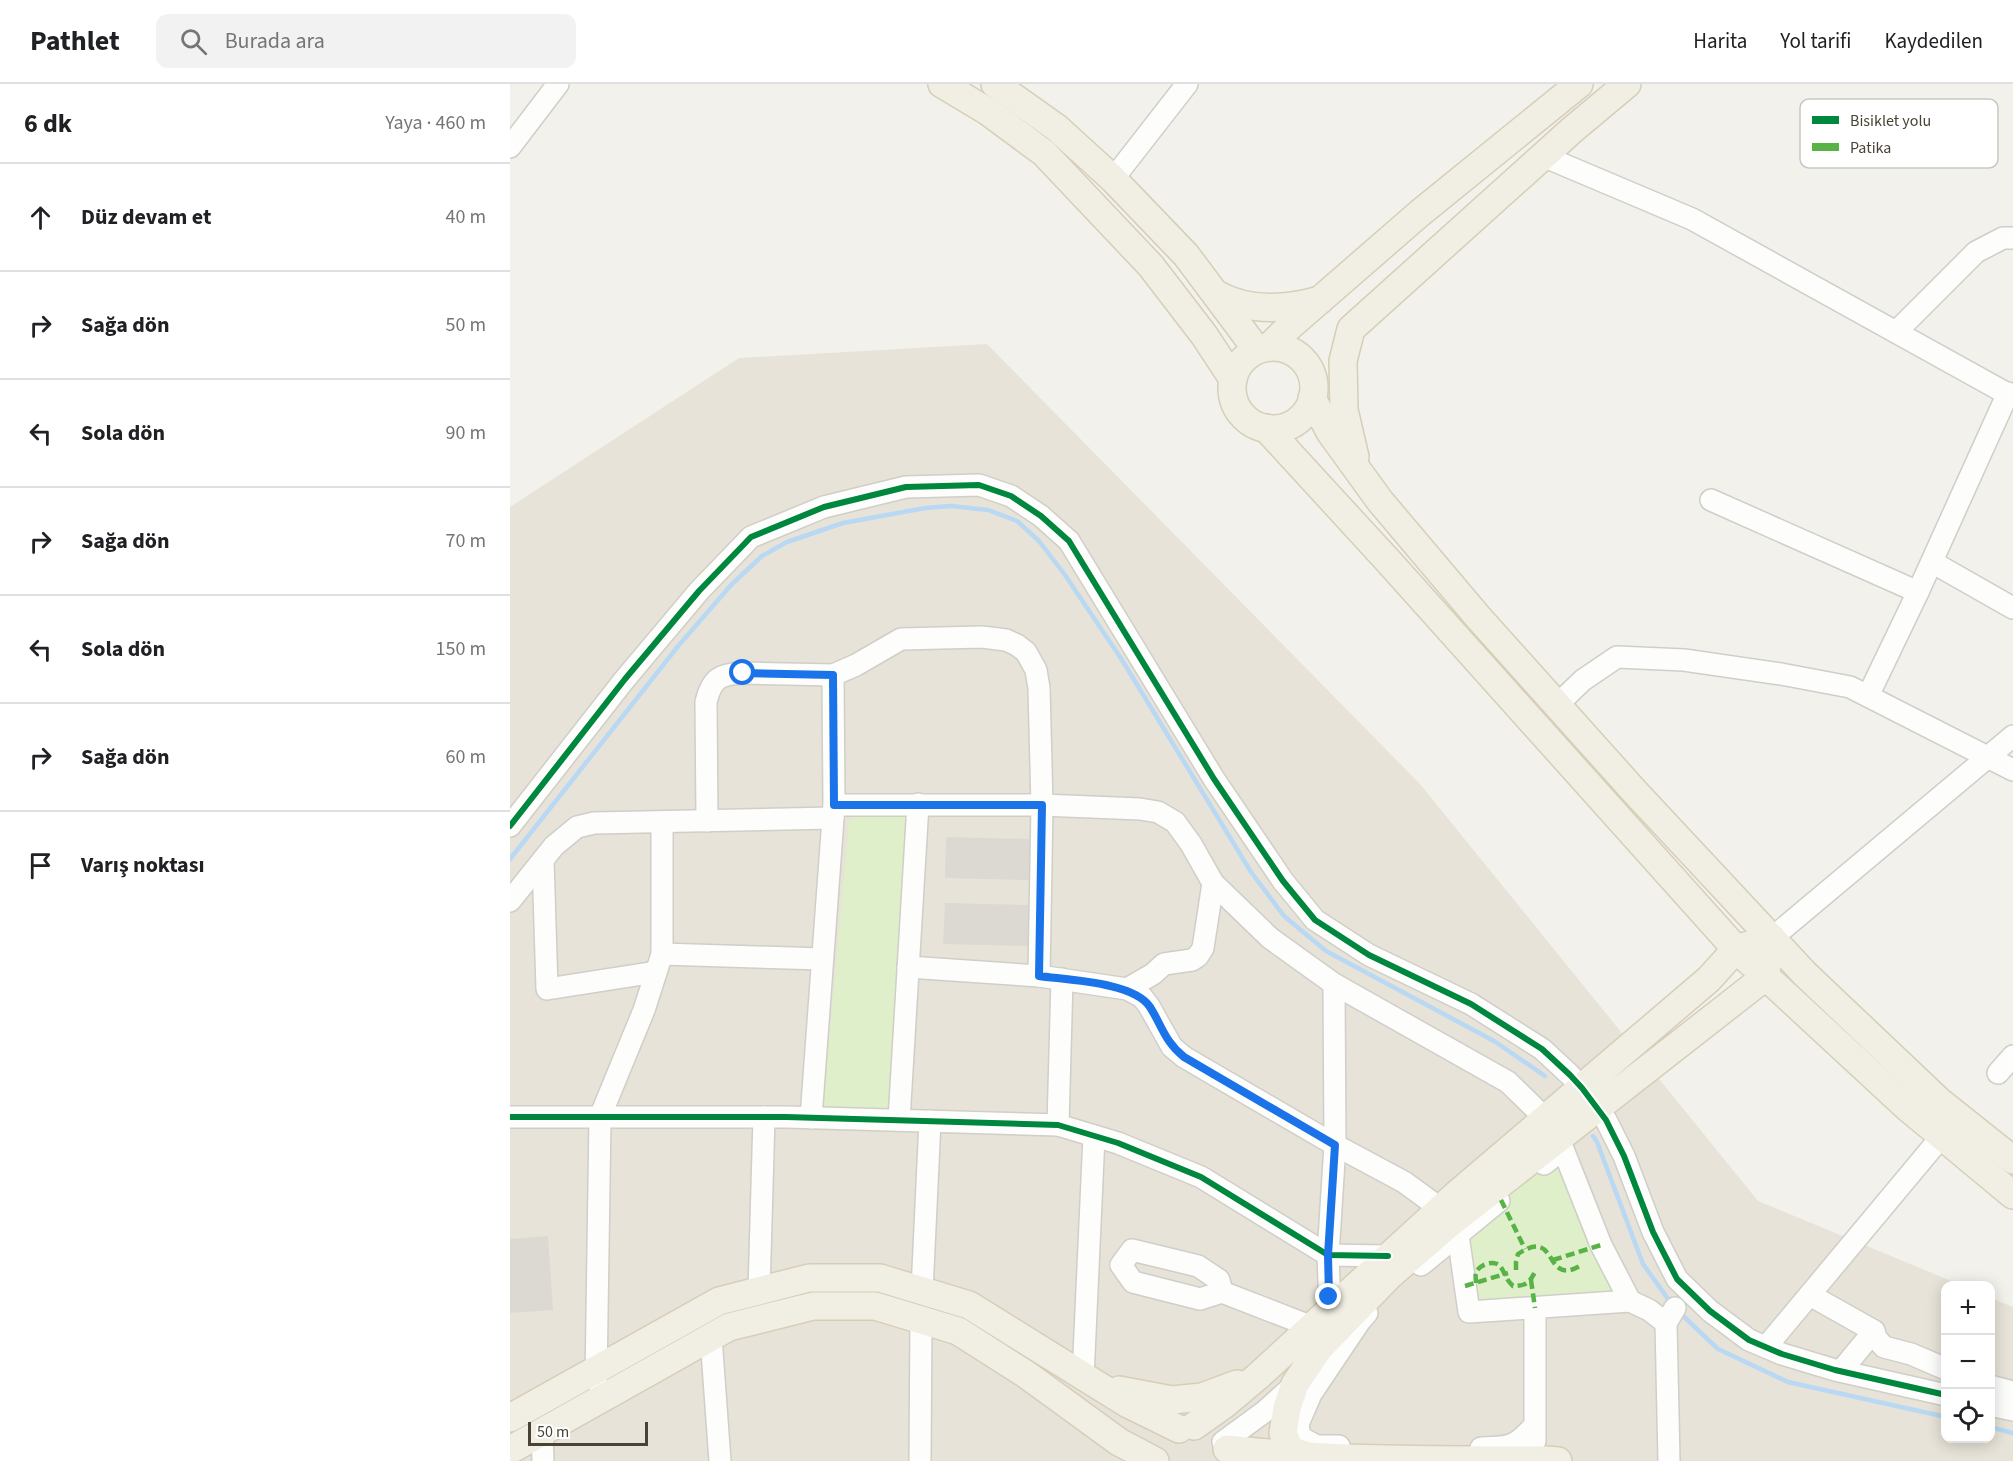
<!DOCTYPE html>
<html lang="tr">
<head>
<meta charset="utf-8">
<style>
  body { margin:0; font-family:"Source Sans 3",sans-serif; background:#f2f2f2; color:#202124 }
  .controls { position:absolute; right:18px; bottom:18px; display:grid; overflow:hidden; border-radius:12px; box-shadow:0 3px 15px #0003 }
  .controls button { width:54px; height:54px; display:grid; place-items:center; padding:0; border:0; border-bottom:2px solid #e0e0e0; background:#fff; color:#202124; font:30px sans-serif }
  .scale { position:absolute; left:18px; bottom:15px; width:120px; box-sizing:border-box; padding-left:6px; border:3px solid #494336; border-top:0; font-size:16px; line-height:21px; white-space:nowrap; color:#494336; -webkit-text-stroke:4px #fff; paint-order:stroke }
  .stop { position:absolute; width:18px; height:18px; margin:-14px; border:4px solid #1a73e8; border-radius:50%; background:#fff }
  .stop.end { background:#1a73e8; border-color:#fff; box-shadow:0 2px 6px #0008 }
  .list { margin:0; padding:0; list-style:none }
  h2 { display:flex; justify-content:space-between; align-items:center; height:78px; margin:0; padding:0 24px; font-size:26px }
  h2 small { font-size:20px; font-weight:400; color:#757577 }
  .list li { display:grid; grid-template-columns:39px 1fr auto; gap:18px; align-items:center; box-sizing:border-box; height:108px; padding:0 24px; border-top:2px solid #e0e0e0 }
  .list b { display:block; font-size:22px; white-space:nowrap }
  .list em { font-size:20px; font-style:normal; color:#757577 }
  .icon { flex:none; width:33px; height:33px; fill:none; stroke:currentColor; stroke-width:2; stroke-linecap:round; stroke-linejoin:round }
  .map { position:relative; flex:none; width:1503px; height:1377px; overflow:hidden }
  header { display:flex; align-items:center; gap:36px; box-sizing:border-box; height:84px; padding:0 30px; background:#fff; border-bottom:2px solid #e0e0e0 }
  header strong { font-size:28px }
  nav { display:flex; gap:33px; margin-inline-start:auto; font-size:21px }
  .search { width:420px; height:54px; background:#f2f2f2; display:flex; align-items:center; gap:15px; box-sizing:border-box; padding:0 21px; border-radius:12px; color:#757577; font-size:22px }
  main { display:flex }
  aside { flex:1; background:#fff }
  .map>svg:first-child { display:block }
  .residential { fill:#e7e3d8 }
  .green { fill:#deefc9 }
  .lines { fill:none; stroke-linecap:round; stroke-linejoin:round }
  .stream { stroke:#b8d8f3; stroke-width:4.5 }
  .building { fill:#dcd9d3 }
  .minor-casing { stroke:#d0cec8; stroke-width:24 }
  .major-casing { stroke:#d6ceb7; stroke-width:30 }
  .minor { stroke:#fdfdfc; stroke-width:21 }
  .major { stroke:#f1eee4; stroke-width:27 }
  .quiet { stroke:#57b346; stroke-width:4.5; stroke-dasharray:9 4.5; stroke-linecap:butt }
  .cycleway-casing { stroke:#fff; stroke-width:10 }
  .cycleway { stroke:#00873e; stroke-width:6 }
  .route { stroke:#1a73e8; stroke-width:8 }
  .key { fill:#fff; stroke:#c8c7c3; stroke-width:1.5 }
  .key-label { font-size:16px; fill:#494336 }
</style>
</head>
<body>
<header>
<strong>Pathlet</strong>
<div class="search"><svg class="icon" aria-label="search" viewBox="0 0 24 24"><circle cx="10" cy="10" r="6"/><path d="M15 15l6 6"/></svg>Burada ara</div>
<nav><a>Harita</a><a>Yol tarifi</a><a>Kaydedilen</a></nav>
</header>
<main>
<aside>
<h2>6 dk<small>Yaya · 460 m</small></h2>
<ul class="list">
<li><svg class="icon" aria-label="ahead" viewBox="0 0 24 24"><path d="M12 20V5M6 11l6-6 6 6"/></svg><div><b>Düz devam et</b></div><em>40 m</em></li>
<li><svg class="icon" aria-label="right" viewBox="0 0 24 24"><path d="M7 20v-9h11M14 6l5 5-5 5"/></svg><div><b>Sağa dön</b></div><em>50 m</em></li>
<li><svg class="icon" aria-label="left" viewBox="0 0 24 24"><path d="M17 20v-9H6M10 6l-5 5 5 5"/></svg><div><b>Sola dön</b></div><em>90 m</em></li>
<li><svg class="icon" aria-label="right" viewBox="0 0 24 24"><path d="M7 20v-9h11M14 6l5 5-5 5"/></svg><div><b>Sağa dön</b></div><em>70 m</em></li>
<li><svg class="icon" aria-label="left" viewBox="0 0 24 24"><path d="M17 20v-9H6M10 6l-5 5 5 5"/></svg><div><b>Sola dön</b></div><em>150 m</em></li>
<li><svg class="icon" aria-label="right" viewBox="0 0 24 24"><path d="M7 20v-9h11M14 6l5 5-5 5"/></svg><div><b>Sağa dön</b></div><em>60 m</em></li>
<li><svg class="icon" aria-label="arrive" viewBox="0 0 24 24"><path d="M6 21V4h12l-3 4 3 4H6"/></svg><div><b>Varış noktası</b></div></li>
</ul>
</aside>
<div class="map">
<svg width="1503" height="1377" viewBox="0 0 1503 1377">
  <rect width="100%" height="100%" fill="#f2f1eb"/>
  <path class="residential" d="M 477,260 L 910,700 L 1248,1117 L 1451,1201 L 1436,1202 L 1436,1354 L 1480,1354 L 1481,1214 L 1503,1223 L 1503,1377 L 0,1377 L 0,423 L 229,274 Z"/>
  <g class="green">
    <path d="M 394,730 L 400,734 L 381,1015 L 376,1025 L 313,1025 L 339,736 L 349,731 Z"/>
    <path d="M 1052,1069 L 1114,1214 L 961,1225 L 950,1152 Z"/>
  </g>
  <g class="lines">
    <g class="stream">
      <path d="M 0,775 L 169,561 L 222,500 L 252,472 L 277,458 L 333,439 L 415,424 L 441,422 L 478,426 L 507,437 L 529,457 L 555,491 L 612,576 L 741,788 L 774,832 L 816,867 L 984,957 L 1035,992"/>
      <path d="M 1083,1052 L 1087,1058 L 1133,1180 L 1161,1219"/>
      <path d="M 1169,1228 L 1208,1265 L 1278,1298 L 1436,1333"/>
      <path d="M 1480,1343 L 1503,1349"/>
    </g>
  </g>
  <g class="building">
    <path d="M 436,753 L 520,755 L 519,796 L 435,794 Z"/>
    <path d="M 435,819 L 519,821 L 518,862 L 433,860 Z"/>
    <path d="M 38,1152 L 43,1226 L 0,1229 L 0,1155 Z"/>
  </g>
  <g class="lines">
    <g class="minor-casing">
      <g id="minor">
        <path d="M 0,63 L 48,0"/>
        <path d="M 1033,72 L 1182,135 L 1503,313"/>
        <path d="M 603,95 L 677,0"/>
        <path d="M 1386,248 L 1466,168 L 1493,154 L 1503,154"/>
        <path d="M 1201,416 L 1408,508"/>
        <path d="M 1422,478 L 1503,524"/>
        <path d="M 1358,612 L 1408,508 L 1498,309"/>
        <path d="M 1047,621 L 1073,596 L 1107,573 L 1174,576 L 1271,590 L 1340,603 L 1503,686"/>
        <path d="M 324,721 L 532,721 L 630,725 L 648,728 L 665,738 L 681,760 L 703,799 L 760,854 L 824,900 L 998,998 L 1046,1045"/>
        <path d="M 197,737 L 196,618 C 202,594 210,590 233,589 L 323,591 L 346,581 L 391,555 L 472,553 L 496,556 L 507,561 L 516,568 L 526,586 L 529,604 L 532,721 L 529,892"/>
        <path d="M 0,742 L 115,595 L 189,507 L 241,453 L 314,423 L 396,403 L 469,401 L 501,412 L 531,432 L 559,457 L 704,695 L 773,797 L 805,836 L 859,871 L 961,920 L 1032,965 L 1060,991 L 1072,1004 L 1096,1036 L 1114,1072 L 1143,1148 L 1167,1195 L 1200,1227 L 1239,1256 L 1272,1270 L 1325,1286 L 1436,1311"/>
        <path d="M 33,776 L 37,905 L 146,888"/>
        <path d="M 0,817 L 44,762 L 67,743 L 84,739 L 323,734"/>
        <path d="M 1262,854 L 1503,652"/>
        <path d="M 152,870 L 312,875"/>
        <path d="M 398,883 L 529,892 L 617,905 L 632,913 L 639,922 L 662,963 L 674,973 L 825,1061 L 894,1098 L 931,1125"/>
        <path d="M 617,905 L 643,890 L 654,880 L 682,876 L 688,872 L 693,864 L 703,799"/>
        <path d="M 1488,989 L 1503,972"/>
        <path d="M 0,1033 L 276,1033 L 548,1041 L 608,1059 L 691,1093 L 818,1171 L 878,1172"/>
        <path d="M 301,1034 L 324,721 L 323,591"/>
        <path d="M 389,1036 L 408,720"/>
        <path d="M 548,1041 L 552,895"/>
        <path d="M 1034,1080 L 1053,1065 L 1091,1161 L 1120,1217"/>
        <path d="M 948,1151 L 959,1228 L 1120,1217 L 1139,1226 L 1156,1239"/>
        <path d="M 911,1181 L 989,1117"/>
        <path d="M 249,1207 L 254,1033"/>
        <path d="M 412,1207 L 420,1037"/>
        <path d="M 712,1208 L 709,1196 L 688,1182 L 622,1166 L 611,1181 L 623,1198 L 690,1215 L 712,1208 L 792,1239 L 799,1244"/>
        <path d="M 1300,1211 L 1364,1247 L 1366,1254 L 1374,1263 L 1401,1270 L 1436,1285"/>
        <path d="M 820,1225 L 818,1171 L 825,1061 L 824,900"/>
        <path d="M 201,1253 L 210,1377"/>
        <path d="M 1256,1263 L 1432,1052"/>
        <path d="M 1331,1287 L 1364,1247"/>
        <path d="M 573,1293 L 584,1052"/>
        <path d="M 86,1297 L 90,1033 L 134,926 L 152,870 L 152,738"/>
        <path d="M 1480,1302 L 1503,1308"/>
        <path d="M 1480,1321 L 1503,1326"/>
        <path d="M 32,1348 L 33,1377"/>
        <path d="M 1025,1357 L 1025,1224"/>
        <path d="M 713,1358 L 754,1328 L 785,1300"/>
        <path d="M 829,1362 L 807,1362 L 790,1353 L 788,1340 L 801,1310 L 850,1237 L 857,1229"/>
        <path d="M 971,1364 C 1000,1363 1004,1364 1024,1342"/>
        <path d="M 410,1377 L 411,1235"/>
        <path d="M 1159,1377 L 1156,1239 L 1165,1224"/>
      </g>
    </g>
    <g class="major-casing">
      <g id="major">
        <path d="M 432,0 L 477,27 L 534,69 L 641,182 L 694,251 L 723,295"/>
        <path d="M 485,0 L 547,44 L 603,95 L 676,171 L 747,266"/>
        <path d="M 706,210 C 738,228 775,226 810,216"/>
        <path d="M 759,263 L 780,242 L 910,129 L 1069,0"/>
        <circle cx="763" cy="304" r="41"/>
        <path d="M 802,314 L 820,348 L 870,417 L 968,533 L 1125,708 L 1295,890 L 1429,1017 L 1503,1076"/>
        <path d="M 756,344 L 880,479 L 1226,865 L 1398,1024 L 1503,1111"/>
        <path d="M 845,373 L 834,326 L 833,277 L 841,245 L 1062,46 L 1117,0"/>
        <path d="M 609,1306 L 662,1316 L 692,1313 L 727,1300"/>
        <path d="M 0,1334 L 209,1217 L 299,1194 L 370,1194 L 459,1221 L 618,1320 L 669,1345"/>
        <path d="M 684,1342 L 715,1320 L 747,1293 L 947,1110 L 1199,895 L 1226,865 L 1262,854 L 1255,893 L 939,1140 L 879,1192 L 810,1263 L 785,1300 L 777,1324 L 773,1349 L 780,1366 L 813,1377"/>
        <path d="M 717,1365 C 822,1377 930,1376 1036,1376 L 1048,1377"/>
        <path d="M 0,1366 L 219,1243 L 303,1222 L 365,1222 L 448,1247 L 517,1291 L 609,1358 L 645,1377"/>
      </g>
    </g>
    <use href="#minor" class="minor"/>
    <use href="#major" class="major"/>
    <g class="quiet">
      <path d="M 991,1116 L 1015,1165"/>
      <path d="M 1043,1176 L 1091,1161"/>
      <path d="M 1006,1186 L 1006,1178 L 1008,1170 C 1049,1142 1033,1203 1070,1182"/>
      <path d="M 1021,1196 L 1025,1224"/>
      <path d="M 966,1199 C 966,1196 965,1191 966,1189 C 968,1181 984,1175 990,1182 C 995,1188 995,1195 1003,1202 C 1017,1202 1020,1198 1026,1186"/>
      <path d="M 955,1202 L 998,1189"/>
    </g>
    <g class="cycleway-casing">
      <g id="cycleway">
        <path d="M 0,742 L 115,595 L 189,507 L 241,453 L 314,423 L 396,403 L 469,401 L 501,412 L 531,432 L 559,457 L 704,695 L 773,797 L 805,836 L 859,871 L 961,920 L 1032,965 L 1060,991 L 1072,1004 L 1096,1036 L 1114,1072 L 1143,1148 L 1167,1195 L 1200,1227 L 1239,1256 L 1272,1270 L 1325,1286 L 1436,1311"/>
        <path d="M 0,1033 L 276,1033 L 548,1041 L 608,1059 L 691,1093 L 818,1171 L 878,1172"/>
      </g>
    </g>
    <use href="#cycleway" class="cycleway"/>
  </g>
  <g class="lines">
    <path class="route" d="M 233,589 L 323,591 L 324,721 L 532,721 L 529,892 C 557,896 624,898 640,923 C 652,942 655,958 674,973 L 825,1061 L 818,1171 L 819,1213"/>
  </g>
  <rect x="1290" y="15" width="198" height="69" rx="9" class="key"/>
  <rect x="1302" y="32" width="27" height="8" fill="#00873e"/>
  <rect x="1302" y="59" width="27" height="8" fill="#57b346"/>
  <g class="key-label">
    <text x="1340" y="42">Bisiklet yolu</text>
    <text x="1340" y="69">Patika</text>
  </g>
</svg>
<div class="controls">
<button>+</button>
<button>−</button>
<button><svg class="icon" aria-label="locate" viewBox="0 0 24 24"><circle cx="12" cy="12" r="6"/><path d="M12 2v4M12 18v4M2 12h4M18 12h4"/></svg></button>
</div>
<div class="scale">50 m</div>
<div class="stop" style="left:233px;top:589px"></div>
<div class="stop end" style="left:819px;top:1213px"></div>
</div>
</main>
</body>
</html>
